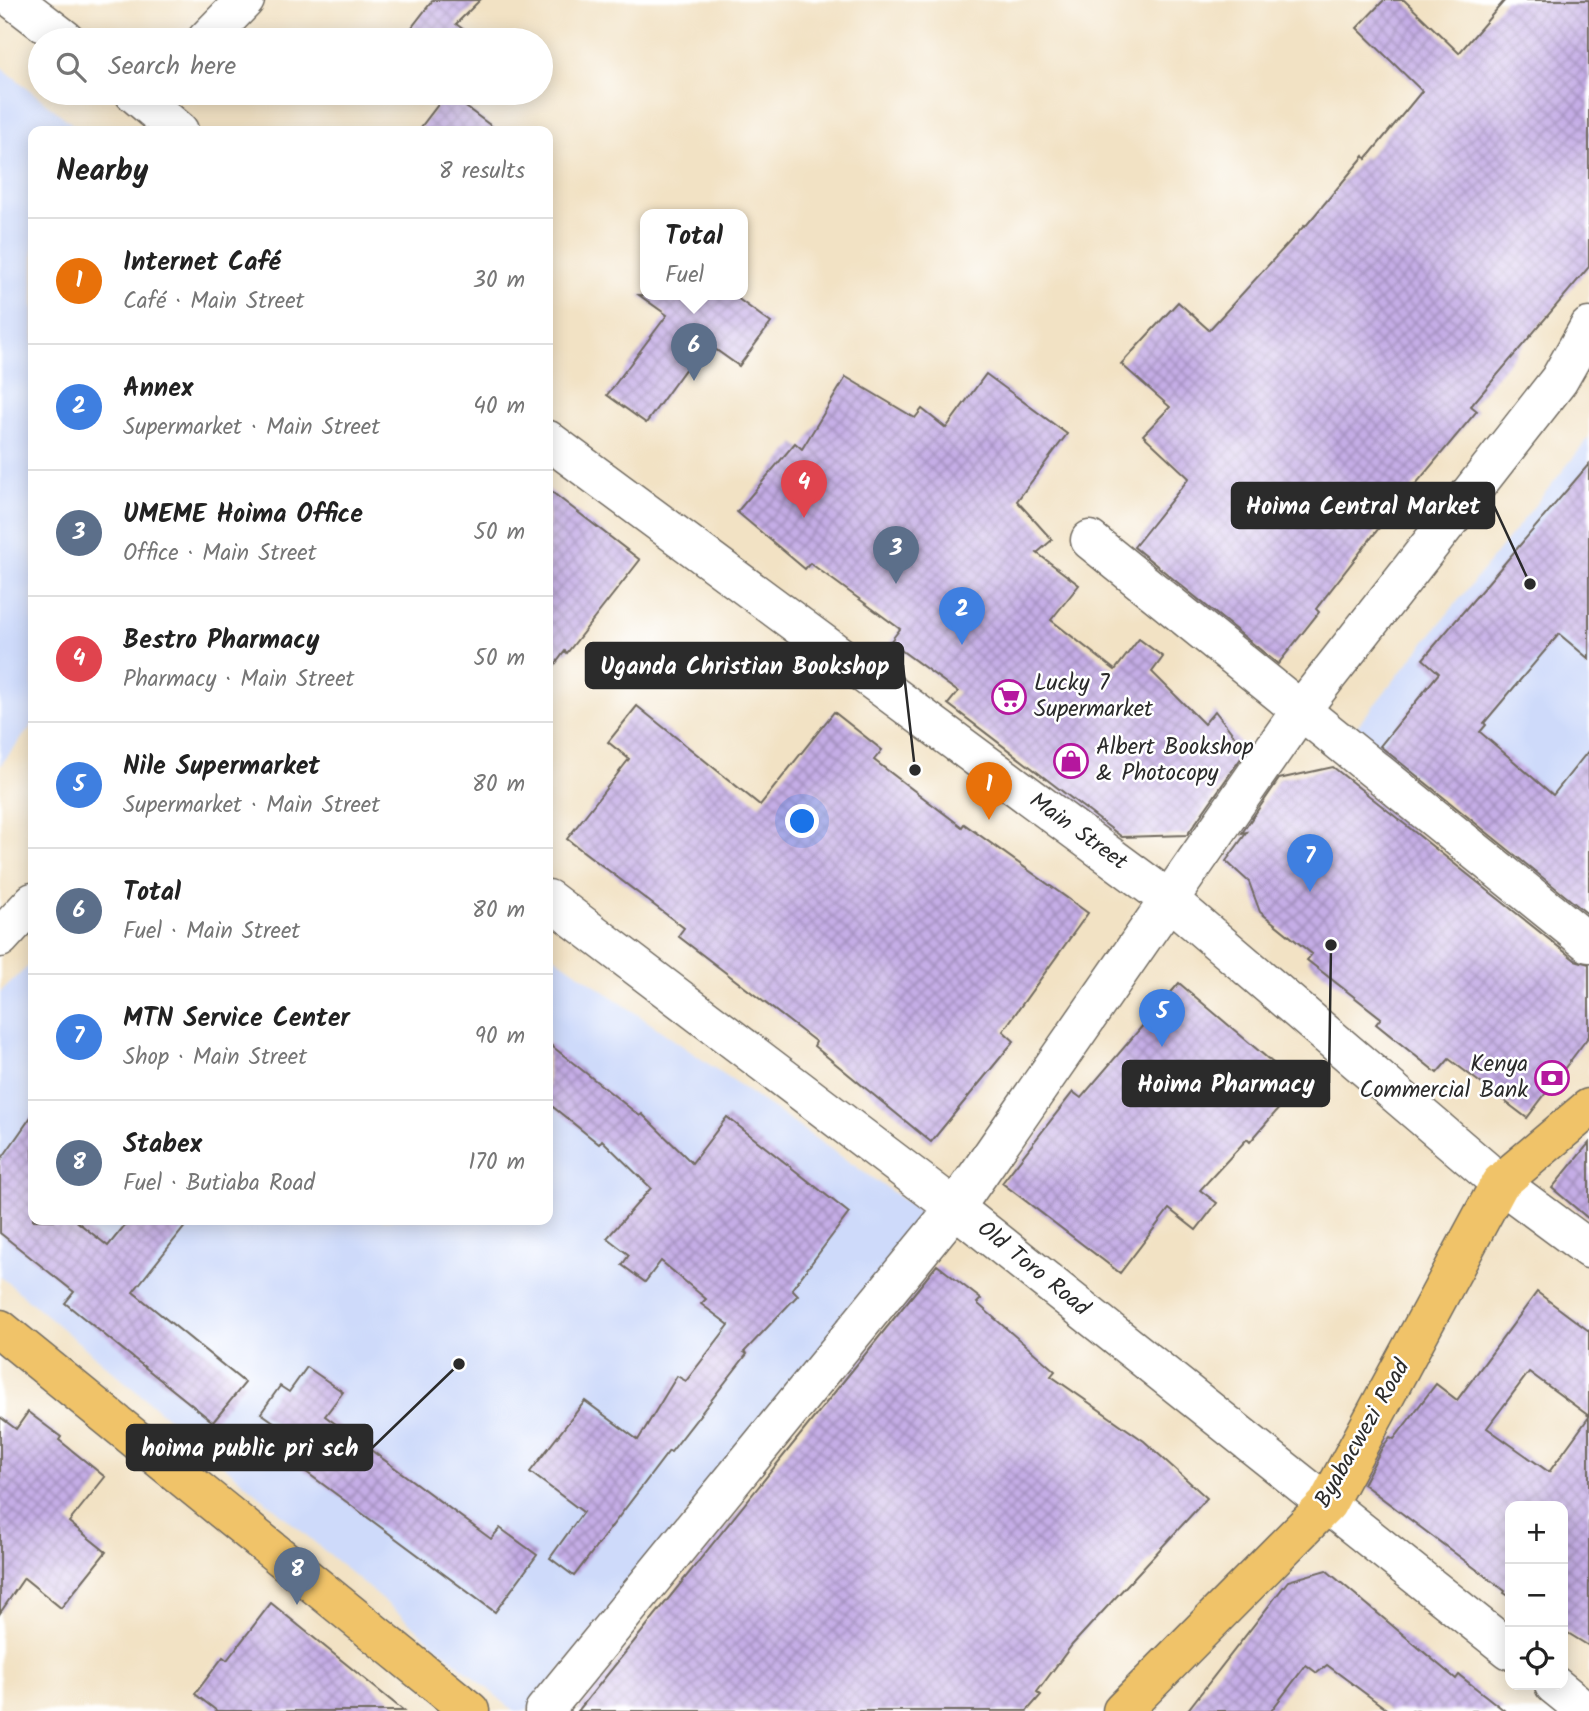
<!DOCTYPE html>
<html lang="en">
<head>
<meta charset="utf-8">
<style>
  body { margin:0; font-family:Kalam,sans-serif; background:#f6f6f6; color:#222 }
  .controls { position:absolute; right:21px; bottom:21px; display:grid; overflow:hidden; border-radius:14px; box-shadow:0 4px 18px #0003 }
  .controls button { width:63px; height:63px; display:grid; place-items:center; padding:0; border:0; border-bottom:2px solid #e0e0e0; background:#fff; color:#222; font:35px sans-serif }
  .you { position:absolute; left:803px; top:822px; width:24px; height:24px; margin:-18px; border:5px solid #fff; border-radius:50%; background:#1a73e8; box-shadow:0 0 0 10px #1a73e833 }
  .badge { display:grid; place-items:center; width:46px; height:46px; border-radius:50%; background:#2563eb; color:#fff; font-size:23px; font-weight:700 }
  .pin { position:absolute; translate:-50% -58px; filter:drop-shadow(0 2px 4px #0008) }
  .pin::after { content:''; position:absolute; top:37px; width:24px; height:21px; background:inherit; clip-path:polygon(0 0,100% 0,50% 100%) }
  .popup { position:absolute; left:640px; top:209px; width:108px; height:91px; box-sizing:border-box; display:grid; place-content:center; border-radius:14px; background:#fff; filter:drop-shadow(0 2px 5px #0005); font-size:23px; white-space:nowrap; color:#767676 }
  .popup b { font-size:26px; color:#222 }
  .popup::after { content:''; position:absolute; left:50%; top:100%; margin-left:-14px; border:14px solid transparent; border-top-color:#fff }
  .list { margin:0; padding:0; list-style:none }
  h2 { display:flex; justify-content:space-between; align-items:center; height:91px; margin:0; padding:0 28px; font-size:30px }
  h2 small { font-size:23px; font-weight:400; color:#767676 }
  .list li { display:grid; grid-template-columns:46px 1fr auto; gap:21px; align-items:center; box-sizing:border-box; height:126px; padding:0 28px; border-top:2px solid #e0e0e0 }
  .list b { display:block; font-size:26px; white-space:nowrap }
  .list p { margin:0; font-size:23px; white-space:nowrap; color:#767676 }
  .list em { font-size:23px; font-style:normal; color:#767676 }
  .icon { flex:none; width:38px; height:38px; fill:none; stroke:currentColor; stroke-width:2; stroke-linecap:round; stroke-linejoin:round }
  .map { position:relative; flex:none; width:1589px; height:1711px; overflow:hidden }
  .search { position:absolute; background:#fff; box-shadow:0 4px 18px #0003; left:28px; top:28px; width:525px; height:77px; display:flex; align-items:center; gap:18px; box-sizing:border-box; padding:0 24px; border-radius:38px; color:#767676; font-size:26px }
  .panel { position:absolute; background:#fff; box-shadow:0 4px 18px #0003; left:28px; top:126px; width:525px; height:1099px; border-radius:14px }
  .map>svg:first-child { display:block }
  .built { fill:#cedafa }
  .building { fill:url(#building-cross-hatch) }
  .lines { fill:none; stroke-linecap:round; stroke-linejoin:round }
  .minor-casing { stroke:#716b61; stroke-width:41 }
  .major-casing { stroke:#716b61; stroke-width:41 }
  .minor { stroke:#fff; stroke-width:38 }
  .major { stroke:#f0c369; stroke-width:38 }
  .labels { text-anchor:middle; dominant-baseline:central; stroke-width:5; stroke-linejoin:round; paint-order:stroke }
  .poi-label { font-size:23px; fill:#2b2b2b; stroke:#fff; text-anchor:start }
  .street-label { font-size:23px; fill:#2b2b2b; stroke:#fff }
  .leader { fill:none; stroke:#2b2b2b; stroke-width:2.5 }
  .callout-dot { fill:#2b2b2b; stroke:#fff; stroke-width:2.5 }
  .callout { fill:#2b2b2b; stroke:#2b2b2b; stroke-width:2.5 }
  .callout-label { font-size:24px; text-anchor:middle; font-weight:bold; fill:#fff }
</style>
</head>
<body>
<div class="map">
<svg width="1589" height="1711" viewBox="0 0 1589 1711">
  <defs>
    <pattern id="building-cross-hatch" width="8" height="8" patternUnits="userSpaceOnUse" patternTransform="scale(1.75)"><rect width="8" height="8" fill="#c5ade6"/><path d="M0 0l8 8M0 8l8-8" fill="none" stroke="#a08dbb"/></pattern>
  </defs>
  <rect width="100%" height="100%" fill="#fff"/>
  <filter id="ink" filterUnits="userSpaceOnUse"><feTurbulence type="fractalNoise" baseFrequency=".0143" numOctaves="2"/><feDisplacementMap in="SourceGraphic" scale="14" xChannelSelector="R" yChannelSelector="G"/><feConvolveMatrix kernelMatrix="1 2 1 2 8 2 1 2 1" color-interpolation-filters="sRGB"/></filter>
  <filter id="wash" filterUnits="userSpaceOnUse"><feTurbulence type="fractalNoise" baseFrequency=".00686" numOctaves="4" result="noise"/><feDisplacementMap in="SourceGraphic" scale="28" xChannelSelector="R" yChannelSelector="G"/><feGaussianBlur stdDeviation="1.57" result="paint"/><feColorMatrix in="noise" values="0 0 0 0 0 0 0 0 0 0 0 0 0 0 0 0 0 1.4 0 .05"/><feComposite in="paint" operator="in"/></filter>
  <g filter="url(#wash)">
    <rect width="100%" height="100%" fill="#f2e2c4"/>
    <g class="built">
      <path d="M 0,66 L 81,131 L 33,131 L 33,724 L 0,766 Z"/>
      <path d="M 1589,438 L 1589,907 L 1354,730 Z"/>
      <path d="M 548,952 L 928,1217 L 527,1711 L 514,1711 L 0,1276 L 0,992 L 33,962 L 33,1220 L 548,1220 Z"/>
    </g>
    <g id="blocks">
      <g class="building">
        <path d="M 433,0 L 480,0 L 456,24 L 478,40 L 402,40 Z"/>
        <path d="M 1384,0 L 1404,0 L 1459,53 L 1505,0 L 1589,0 L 1589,267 L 1471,406 L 1477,411 L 1379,528 L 1316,609 L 1319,612 L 1278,664 L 1134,547 L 1189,478 L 1143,435 L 1170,407 L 1121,364 L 1178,302 L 1209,330 L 1304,226 L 1305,227 L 1364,156 L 1366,159 L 1422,91 L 1357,28 Z"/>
        <path d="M 447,93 L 498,131 L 418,131 Z"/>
        <path d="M 639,295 L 733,295 L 771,323 L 739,366 L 705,342 L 646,423 L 607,395 L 667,315 Z"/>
        <path d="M 986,374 L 1067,434 L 1017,501 L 1052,540 L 1037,553 L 1079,585 L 1051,620 L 1115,670 L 1139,639 L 1163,657 L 1152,672 L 1204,724 L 1215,711 L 1246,751 L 1187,835 L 1122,837 L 948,704 L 958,692 L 890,642 L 900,629 L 810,563 L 805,569 L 737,512 L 795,443 L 802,449 L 846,377 L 915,418 L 922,409 L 946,428 Z"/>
        <path d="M 1589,464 L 1589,659 L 1559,634 L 1484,723 L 1486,725 L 1480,732 L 1553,795 L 1589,750 L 1589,915 L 1380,746 L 1439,673 L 1423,659 Z"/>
        <path d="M 548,489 L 640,560 L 567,653 L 565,651 L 548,674 Z"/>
        <path d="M 637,706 L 760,805 L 834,712 L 882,750 L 874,760 L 962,827 L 964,824 L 1088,913 L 1003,1031 L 1014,1041 L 931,1142 L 814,1046 L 816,1042 L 678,936 L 684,928 L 567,839 L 629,759 L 608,742 Z"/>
        <path d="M 1333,767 L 1575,960 L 1589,964 L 1589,1036 L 1527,1118 L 1449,1059 L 1437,1073 L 1376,1024 L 1381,1018 L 1307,960 L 1312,954 L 1260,912 L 1249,882 L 1226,861 L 1247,832 L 1242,833 L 1279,779 Z"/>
        <path d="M 1179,983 L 1299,1085 L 1250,1142 L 1247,1139 L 1200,1190 L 1217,1203 L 1196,1230 L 1169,1209 L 1120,1273 L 1002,1183 L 1073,1092 L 1081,1098 Z"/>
        <path d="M 548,1043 L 640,1116 L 642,1114 L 692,1163 L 727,1117 L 849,1213 L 792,1289 L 798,1295 L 744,1352 L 747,1354 L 671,1452 L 669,1451 L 574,1576 L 550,1558 L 583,1512 L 530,1472 L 585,1401 L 638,1440 L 677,1376 L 686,1381 L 729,1325 L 701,1304 L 706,1299 L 661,1261 L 645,1282 L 622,1265 L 629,1255 L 607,1238 L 651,1188 L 602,1140 L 599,1144 L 548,1103 Z"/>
        <path d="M 33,1114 L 33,1220 L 75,1220 L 108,1246 L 129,1220 L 190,1220 L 133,1292 L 245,1383 L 213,1422 L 65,1303 L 74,1292 L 0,1233 L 0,1161 Z"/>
        <path d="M 1589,1143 L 1589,1219 L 1552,1188 Z"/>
        <path d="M 937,1265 L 981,1299 L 977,1303 L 1055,1371 L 1051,1376 L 1144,1441 L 1207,1498 L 1072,1645 L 1037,1692 L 1041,1695 L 1027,1711 L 578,1711 Z"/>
        <path d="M 1537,1292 L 1589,1331 L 1589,1416 L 1529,1372 L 1487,1428 L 1549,1472 L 1589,1417 L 1589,1646 L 1563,1630 L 1563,1506 L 1510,1506 L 1510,1597 L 1504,1593 L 1505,1591 L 1363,1484 L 1382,1448 L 1390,1437 L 1394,1439 L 1436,1384 L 1457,1400 Z"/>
        <path d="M 307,1367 L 343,1392 L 325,1416 L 491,1539 L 500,1528 L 537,1555 L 495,1612 L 282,1454 L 295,1437 L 261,1413 L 280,1386 L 289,1392 Z"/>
        <path d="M 28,1412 L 61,1437 L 59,1440 L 105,1477 L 69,1522 L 106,1552 L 61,1608 L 24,1578 L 0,1613 L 0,1417 L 16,1429 Z"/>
        <path d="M 1326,1570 L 1456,1679 L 1459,1675 L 1505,1711 L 1389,1711 L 1327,1665 L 1317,1673 L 1306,1665 L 1271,1711 L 1187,1711 L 1288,1581 Z"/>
        <path d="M 271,1603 L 404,1711 L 217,1711 L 195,1694 L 223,1657 L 227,1660 Z"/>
      </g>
    </g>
  </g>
  <g filter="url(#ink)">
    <use href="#blocks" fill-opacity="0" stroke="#716b61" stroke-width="2"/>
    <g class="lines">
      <g class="minor-casing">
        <g id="minor">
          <path d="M 14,0 L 66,40"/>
          <path d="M 206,40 L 245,0"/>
          <path d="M 134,93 L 179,131"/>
          <path d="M 548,440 L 1168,899 L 1500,1183 L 1589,1249"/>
          <path d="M 1090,540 L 1589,943"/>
          <path d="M 548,899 L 955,1208 L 1510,1650"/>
          <path d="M 0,938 L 33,902"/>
          <path d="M 1554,1685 L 1586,1711"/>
          <path d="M 544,1711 L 955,1208 L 1300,711 L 1559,380 L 1589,327"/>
        </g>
      </g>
      <g class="major-casing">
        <g id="major">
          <path d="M 0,1329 L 470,1711"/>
          <path d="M 1122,1711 L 1327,1504 L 1500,1183 L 1589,1108"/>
        </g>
      </g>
      <use href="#minor" class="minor"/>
      <use href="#major" class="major"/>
    </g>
  </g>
  <defs>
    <g id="supermarket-ring" transform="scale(1.75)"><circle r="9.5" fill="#fff" stroke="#b5179e" stroke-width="1.5"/><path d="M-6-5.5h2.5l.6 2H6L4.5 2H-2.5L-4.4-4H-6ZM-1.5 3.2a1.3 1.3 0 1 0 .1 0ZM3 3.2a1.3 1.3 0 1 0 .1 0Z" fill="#b5179e"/></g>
    <g id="shop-ring" transform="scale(1.75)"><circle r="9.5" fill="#fff" stroke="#b5179e" stroke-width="1.5"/><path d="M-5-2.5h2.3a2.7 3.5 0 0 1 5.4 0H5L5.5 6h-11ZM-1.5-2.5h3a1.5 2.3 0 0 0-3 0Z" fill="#b5179e"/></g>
    <g id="bank-ring" transform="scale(1.75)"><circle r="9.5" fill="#fff" stroke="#b5179e" stroke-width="1.5"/><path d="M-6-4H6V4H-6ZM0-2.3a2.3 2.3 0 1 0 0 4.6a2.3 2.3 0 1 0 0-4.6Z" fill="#b5179e"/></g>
  </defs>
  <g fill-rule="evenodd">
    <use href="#supermarket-ring" x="1009" y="697"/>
    <use href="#shop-ring" x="1071" y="761"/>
    <use href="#bank-ring" x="1552" y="1078"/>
  </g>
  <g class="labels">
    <g class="poi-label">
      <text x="1034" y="684">Lucky 7<tspan x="1034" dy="26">Supermarket</tspan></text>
      <text x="1096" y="748">Albert Bookshop<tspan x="1096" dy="26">&amp; Photocopy</tspan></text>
      <text x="1528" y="1065" text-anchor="end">Kenya<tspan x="1528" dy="26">Commercial Bank</tspan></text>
    </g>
    <g class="street-label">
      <text transform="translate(1078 832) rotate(36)">Main Street</text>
      <text transform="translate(1033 1269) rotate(39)">Old Toro Road</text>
      <text transform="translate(1363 1434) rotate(-60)">Byabacwezi Road</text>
    </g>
  </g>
  <path class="leader" d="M1530 584L1494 506M915 770L903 665M1331 945L1329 1083M459 1364L372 1448"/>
  <g class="callout-dot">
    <circle cx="1530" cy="584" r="7"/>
    <circle cx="915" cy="770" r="7"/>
    <circle cx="1331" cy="945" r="7"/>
    <circle cx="459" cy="1364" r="7"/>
  </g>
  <g class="callout">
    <rect x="1232" y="483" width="262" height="45" rx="7"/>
    <rect x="586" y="643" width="317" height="45" rx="7"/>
    <rect x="1123" y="1061" width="206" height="45" rx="7"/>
    <rect x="127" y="1425" width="245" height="45" rx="7"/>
  </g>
  <g class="callout-label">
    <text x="1363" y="514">Hoima Central Market</text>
    <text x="745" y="674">Uganda Christian Bookshop</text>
    <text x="1226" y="1092">Hoima Pharmacy</text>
    <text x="250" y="1456">hoima public pri sch</text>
  </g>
</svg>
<div class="controls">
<button>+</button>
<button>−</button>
<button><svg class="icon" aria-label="locate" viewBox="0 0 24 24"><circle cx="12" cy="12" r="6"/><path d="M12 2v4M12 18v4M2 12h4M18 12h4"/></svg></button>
</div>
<div class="you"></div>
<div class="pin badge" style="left:989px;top:820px;background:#e8710a">1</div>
<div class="pin badge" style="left:962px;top:645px;background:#3f7fe0">2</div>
<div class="pin badge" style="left:896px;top:584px;background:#5c6f8a">3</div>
<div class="pin badge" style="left:804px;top:518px;background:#e0444e">4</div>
<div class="pin badge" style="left:1162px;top:1047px;background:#3f7fe0">5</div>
<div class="pin badge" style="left:694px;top:381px;background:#5c6f8a">6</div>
<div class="popup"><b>Total</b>Fuel</div>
<div class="pin badge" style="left:1310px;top:892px;background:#3f7fe0">7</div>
<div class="pin badge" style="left:297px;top:1605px;background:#5c6f8a">8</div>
<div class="search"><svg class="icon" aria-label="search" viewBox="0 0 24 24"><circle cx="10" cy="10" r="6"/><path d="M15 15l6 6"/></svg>Search here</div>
<section class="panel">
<h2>Nearby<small>8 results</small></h2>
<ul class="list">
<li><span class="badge" style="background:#e8710a">1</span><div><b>Internet Café</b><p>Café · Main Street</p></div><em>30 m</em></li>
<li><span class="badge" style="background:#3f7fe0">2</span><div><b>Annex</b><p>Supermarket · Main Street</p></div><em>40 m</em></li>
<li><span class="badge" style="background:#5c6f8a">3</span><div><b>UMEME Hoima Office</b><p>Office · Main Street</p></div><em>50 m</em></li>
<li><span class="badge" style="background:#e0444e">4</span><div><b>Bestro Pharmacy</b><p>Pharmacy · Main Street</p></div><em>50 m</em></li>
<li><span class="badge" style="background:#3f7fe0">5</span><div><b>Nile Supermarket</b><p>Supermarket · Main Street</p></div><em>80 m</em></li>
<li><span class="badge" style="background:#5c6f8a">6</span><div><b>Total</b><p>Fuel · Main Street</p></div><em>80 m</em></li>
<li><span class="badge" style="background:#3f7fe0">7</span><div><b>MTN Service Center</b><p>Shop · Main Street</p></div><em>90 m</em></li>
<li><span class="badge" style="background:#5c6f8a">8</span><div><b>Stabex</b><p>Fuel · Butiaba Road</p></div><em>170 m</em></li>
</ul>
</section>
</div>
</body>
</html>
